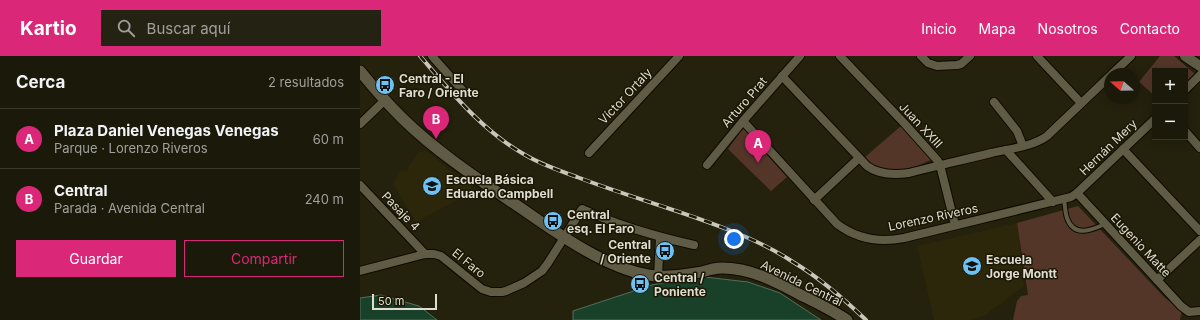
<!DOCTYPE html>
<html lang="es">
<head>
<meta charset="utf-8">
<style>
  body { margin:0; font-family:Inter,sans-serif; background:#242213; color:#f1f3f6 }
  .controls { position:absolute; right:12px; top:12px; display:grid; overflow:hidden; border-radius:0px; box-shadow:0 2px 10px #0003 }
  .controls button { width:36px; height:36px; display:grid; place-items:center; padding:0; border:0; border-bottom:1px solid #39382b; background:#1b190a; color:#f1f3f6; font:20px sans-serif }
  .compass { position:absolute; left:744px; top:12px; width:36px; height:36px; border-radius:50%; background:#1b190a; box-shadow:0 2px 10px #0003; rotate:290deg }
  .scale { position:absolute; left:12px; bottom:10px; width:65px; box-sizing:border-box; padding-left:4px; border:2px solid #dfddd1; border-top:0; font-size:11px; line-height:14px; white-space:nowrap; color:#dfddd1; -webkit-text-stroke:3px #1b1805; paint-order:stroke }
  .you { position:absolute; left:374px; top:183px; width:14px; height:14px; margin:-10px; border:3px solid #fff; border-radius:50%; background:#1a73e8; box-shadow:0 0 0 6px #1a73e833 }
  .badge { display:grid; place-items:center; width:26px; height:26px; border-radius:50%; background:#db2777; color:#fff; font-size:13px; font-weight:700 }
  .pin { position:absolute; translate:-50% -33px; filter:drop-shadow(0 1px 2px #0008) }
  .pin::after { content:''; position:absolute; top:21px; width:14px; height:12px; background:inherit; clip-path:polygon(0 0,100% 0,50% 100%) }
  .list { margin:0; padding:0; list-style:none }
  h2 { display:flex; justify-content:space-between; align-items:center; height:52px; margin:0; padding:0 16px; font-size:17px }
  h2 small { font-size:13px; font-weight:400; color:#a0a09c }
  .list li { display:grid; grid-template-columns:26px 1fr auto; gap:12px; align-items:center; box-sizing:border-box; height:60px; padding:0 16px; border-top:1px solid #39382b }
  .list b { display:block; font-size:15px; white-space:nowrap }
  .list p { margin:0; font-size:13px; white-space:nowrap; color:#a0a09c }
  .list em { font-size:13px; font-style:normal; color:#a0a09c }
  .actions { display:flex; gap:8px; padding:12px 16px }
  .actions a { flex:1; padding:9px 0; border:1px solid #db2777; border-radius:0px; text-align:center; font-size:14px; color:#db2777 }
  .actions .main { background:#db2777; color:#fff }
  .icon { flex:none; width:22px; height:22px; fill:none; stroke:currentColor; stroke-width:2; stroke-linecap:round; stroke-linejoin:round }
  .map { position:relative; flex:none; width:840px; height:264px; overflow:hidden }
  header { display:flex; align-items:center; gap:24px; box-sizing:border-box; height:56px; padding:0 20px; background:#db2777; color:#fff }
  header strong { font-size:19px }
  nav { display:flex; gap:22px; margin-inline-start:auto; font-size:14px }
  .search { width:280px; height:36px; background:#242213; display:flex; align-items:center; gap:10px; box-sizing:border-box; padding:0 14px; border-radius:0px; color:#a0a09c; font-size:15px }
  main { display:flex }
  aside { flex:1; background:#1b190a }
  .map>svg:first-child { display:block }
  .built { fill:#2c270b }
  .green { fill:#543629 }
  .water { fill:#194028; stroke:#546f5b }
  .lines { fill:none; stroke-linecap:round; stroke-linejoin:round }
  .service-casing { stroke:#0e0a00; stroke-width:6 }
  .minor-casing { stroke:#0e0a00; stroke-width:10 }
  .tertiary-casing { stroke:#0e0a00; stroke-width:12 }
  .secondary-casing { stroke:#0e0a00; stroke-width:13 }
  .service { stroke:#5f5b45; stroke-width:4 }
  .minor { stroke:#5f5b45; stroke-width:8 }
  .tertiary { stroke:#5f5b45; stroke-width:10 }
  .secondary { stroke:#5f5b45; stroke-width:11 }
  .rail-casing { stroke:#c9c7ba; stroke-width:4 }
  .rail { stroke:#1b1805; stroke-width:2.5; stroke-dasharray:8; stroke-linecap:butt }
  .labels { text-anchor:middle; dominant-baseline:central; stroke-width:3; stroke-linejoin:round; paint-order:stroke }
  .poi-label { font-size:12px; font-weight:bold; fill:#dfddd1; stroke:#1b1805; text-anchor:start }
  .street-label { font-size:12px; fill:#dfddd1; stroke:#1b1805 }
</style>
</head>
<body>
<header>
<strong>Kartio</strong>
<div class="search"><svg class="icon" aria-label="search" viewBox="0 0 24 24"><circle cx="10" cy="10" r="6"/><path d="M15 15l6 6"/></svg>Buscar aquí</div>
<nav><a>Inicio</a><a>Mapa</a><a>Nosotros</a><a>Contacto</a></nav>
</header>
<main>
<aside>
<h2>Cerca<small>2 resultados</small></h2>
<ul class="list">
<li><span class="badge">A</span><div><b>Plaza Daniel Venegas Venegas</b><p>Parque · Lorenzo Riveros</p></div><em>60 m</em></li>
<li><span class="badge">B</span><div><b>Central</b><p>Parada · Avenida Central</p></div><em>240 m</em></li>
</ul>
<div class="actions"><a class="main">Guardar</a><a>Compartir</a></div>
</aside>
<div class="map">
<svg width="840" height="264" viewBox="0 0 840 264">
  <rect width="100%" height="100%" fill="#24210d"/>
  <g class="built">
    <path d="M 67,95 L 88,113 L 112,131 L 107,139 L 56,166 L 33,128 L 41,114 L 46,115 L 58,96 Z"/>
    <path d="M 657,167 L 664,230 L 624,260 L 610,264 L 574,264 L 557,190 Z"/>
  </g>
  <g class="green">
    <path d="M 800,0 L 814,0 L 835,18 L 827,27 L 825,26 L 825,15 L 795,15 L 795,40 L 779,26 Z"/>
    <path d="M 542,69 L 573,103 L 544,116 L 523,116 L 512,110 L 504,102 Z"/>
    <path d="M 383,72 L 427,121 L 411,135 L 368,93 Z"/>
    <path d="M 718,150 L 805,242 L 822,254 L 820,264 L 653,264 L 657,245 L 661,240 L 668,239 L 657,167 Z"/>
  </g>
  <g class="water">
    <path d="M 336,220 L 388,226 L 420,237 L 461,264 L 213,264 L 213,255 L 292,229 Z"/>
    <path d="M 21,239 L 59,250 L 77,264 L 0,264 L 0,242 Z"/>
  </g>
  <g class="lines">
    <g class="service-casing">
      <path id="service" d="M 704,143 C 705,149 705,156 707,162 C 714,182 732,174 745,168"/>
    </g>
    <g class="minor-casing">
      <g id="minor">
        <path d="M 72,0 L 103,35"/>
        <path d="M 480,0 L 544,67 L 578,105 L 580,109 L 595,169"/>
        <path d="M 561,0 L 568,7 L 577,10 L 597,9 L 601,8 L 610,0"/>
        <path d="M 677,0 L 721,47"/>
        <path d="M 752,18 L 771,0"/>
        <path d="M 422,20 L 507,110 C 519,119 534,119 549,117 C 576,110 603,104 631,97 C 648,93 672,91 687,80 L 750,20"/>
        <path d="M 825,34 L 840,19"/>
        <path d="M 634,46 L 657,75 L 663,90"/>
        <path d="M 383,65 L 477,168 C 497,183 519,187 544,182 L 711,141 L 717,137 L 795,63"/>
        <path d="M 0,68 L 25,44"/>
        <path d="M 825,75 L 840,92"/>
        <path d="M 763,93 L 840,175"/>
        <path d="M 646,94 L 693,146"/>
        <path d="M 229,97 L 319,0"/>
        <path d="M 347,109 L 383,65 L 440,0"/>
        <path d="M 0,129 L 65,198"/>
        <path d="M 717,137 L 821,250 L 829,256 L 840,255"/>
        <path d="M 454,144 L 499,102"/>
        <path d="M 0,215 L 65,198 L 74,198 L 81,200 L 122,233 L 131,236 L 142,236 L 146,235 L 164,227 L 182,215 L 188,207 L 222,153 C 259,170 294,180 334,189"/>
        <path d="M 298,220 L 300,182"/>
        <path d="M 797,224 L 840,184"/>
      </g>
    </g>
    <g class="tertiary-casing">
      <path id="tertiary" d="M 825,0 L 840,10"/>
    </g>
    <g class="secondary-casing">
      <path id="secondary" d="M 0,15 C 13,31 27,47 42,62 C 80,99 124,127 168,157 C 201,180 247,212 288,219 C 306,222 323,219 342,216 C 348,214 355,212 362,212 C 390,212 415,225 439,238 C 455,246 472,254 487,264"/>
    </g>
    <use href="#service" class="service"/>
    <use href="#minor" class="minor"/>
    <use href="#tertiary" class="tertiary"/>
    <use href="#secondary" class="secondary"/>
    <g class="rail-casing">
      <path id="rail" d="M 60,0 C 92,37 123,76 167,100 C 183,109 200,115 217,121 C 269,141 323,155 374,176 C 394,184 415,194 433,206 C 460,222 484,243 506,264"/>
    </g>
    <use href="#rail" class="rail"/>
  </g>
  <defs>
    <g id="bus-disc" transform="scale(1)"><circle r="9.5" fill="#6ec2f3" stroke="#1b1805"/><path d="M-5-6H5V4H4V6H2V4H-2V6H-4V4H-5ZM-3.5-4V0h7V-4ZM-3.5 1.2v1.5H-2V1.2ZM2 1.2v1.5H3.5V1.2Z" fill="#111"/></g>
    <g id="school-disc" transform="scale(1)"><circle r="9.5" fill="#6ec2f3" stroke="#1b1805"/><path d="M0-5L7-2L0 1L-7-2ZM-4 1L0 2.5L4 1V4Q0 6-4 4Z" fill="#111"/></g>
  </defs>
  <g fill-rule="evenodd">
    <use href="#bus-disc" x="25" y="29"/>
    <use href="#school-disc" x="72" y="130"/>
    <use href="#bus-disc" x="193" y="165"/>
    <use href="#bus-disc" x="305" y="195"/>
    <use href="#school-disc" x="612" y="210"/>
    <use href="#bus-disc" x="280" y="228"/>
  </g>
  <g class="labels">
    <g class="poi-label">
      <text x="39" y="22">Central - El<tspan x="39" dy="14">Faro / Oriente</tspan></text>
      <text x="86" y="123">Escuela Básica<tspan x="86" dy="14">Eduardo Campbell</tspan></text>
      <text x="207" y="158">Central<tspan x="207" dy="14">esq. El Faro</tspan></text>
      <text x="291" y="188" text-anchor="end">Central<tspan x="291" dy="14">/ Oriente</tspan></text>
      <text x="626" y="203">Escuela<tspan x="626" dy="14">Jorge Montt</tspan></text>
      <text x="294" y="221">Central /<tspan x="294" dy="14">Poniente</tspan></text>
    </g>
    <g class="street-label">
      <text transform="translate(265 40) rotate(-47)">Víctor Ortaly</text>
      <text transform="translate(384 46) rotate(-49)">Arturo Prat</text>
      <text transform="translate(561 69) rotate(47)">Juan XXIII</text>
      <text transform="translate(748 91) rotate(-44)">Hernán Mery</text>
      <text transform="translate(41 155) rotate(46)">Pasaje 4</text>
      <text transform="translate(573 161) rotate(-12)">Lorenzo Riveros</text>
      <text transform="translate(781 189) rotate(47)">Eugenio Matte</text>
      <text transform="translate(109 207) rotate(39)">El Faro</text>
      <text transform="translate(442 227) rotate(26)">Avenida Central</text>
    </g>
  </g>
</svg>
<div class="controls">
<button>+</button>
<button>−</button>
</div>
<svg class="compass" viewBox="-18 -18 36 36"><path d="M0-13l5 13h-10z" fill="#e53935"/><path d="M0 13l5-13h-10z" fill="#a0a09c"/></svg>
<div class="scale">50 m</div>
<div class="you"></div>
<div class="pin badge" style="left:398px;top:107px">A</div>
<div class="pin badge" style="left:76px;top:83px">B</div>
</div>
</main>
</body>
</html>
